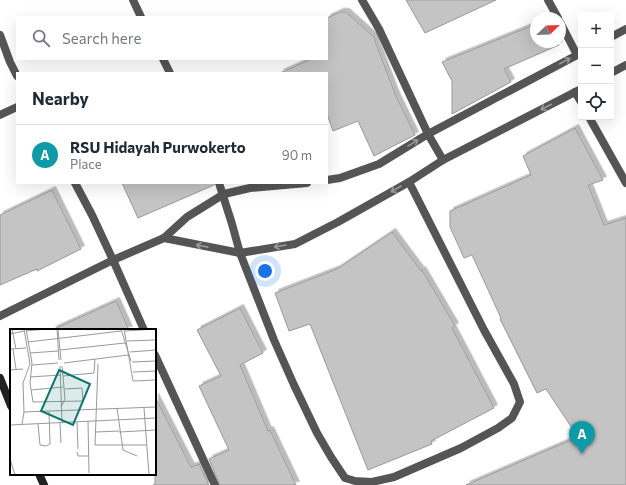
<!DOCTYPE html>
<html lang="en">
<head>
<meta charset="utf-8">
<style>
  body { margin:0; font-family:Commissioner,sans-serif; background:#f6f6f7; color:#1f2937 }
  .controls { position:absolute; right:12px; top:12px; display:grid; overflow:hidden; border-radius:0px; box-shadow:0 4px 16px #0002 }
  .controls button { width:36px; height:36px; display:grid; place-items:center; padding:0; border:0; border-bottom:1px solid #e0e1e3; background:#fff; color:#1f2937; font:20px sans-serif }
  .compass { position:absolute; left:530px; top:12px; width:36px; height:36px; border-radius:50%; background:#fff; box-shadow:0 4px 16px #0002; rotate:67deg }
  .you { position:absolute; left:265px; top:271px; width:14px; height:14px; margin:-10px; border:3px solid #fff; border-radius:50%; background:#1a73e8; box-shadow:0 0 0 6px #1a73e833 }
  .badge { display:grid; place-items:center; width:26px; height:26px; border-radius:50%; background:#111827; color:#fff; font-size:13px; font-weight:700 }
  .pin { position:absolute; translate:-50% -33px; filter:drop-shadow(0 1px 2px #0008) }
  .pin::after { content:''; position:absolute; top:21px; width:14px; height:12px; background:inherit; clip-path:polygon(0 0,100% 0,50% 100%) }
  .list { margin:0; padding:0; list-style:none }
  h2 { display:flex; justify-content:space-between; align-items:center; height:52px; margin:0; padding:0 16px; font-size:17px }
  h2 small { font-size:13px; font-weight:400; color:#747a83 }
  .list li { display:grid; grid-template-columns:26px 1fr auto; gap:12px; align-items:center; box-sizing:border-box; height:60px; padding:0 16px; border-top:1px solid #e0e1e3 }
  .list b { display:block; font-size:15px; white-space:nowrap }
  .list p { margin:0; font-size:13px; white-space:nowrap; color:#747a83 }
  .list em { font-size:13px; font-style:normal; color:#747a83 }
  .icon { flex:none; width:22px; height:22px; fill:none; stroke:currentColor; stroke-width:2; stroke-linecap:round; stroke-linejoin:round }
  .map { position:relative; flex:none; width:626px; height:485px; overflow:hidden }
  .search { position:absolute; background:#fff; box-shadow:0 4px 16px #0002; left:16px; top:16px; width:312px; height:44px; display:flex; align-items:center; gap:10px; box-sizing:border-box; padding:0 14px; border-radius:0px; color:#747a83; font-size:15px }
  .panel { position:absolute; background:#fff; box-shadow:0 4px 16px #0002; left:16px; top:72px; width:312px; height:112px; border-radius:0px }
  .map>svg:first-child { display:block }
  .building { fill:#c4c4c4; stroke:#999; filter:url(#shadow) }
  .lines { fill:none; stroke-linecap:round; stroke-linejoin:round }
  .minor { stroke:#555; stroke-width:8 }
  .secondary { stroke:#222; stroke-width:8 }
  .oneway { stroke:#999 }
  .inset-road { fill:none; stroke:#999; stroke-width:1 }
  .view { fill:#0f766e; fill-opacity:0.15; stroke:#0f766e; stroke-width:2 }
  .inset-edge { fill:none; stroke:#000; stroke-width:2 }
</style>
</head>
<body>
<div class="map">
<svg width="626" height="485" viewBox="0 0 626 485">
  <defs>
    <filter id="shadow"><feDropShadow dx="3.5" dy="-3.5" stdDeviation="0" flood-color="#0004"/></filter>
  </defs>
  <rect width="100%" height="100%" fill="#fff"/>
  <g class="building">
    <path d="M 406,0 L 496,0 L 425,33 Z"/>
    <path d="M 340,12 L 346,12 L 375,38 L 375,41 L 396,96 L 415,135 L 374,156 L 358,121 L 333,131 L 327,114 L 327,73 L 280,73 L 311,59 L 327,59 L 327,18 Z"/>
    <path d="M 536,24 L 536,42 L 558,42 L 559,45 L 504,69 L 511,82 L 452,114 L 452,81 L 442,62 Z"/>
    <path d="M 575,128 L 603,180 L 588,185 L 604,225 L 626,218 L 626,485 L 466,485 L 578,437 L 546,389 L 537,393 L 500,319 L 501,318 L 472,255 L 464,258 L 450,227 L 450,211 L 531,175 L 523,156 Z"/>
    <path d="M 122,183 L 214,183 L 214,185 L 138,218 Z"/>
    <path d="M 52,190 L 81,249 L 37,271 L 37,269 L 0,285 L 0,215 Z"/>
    <path d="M 392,232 L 421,271 L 422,270 L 455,326 L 452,328 L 494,408 L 431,441 L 432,444 L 368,470 L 310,324 L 289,331 L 275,293 L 337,269 Z"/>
    <path d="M 116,301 L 129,330 L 52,330 Z"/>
    <path d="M 240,308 L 263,353 L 240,365 L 268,431 L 270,430 L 296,485 L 220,485 L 209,459 L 229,450 L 199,386 L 221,376 L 197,330 Z"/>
    <path d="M 155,397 L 191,467 L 199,464 L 209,485 L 153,485 L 155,484 Z"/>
  </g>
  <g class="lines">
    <g class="minor">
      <path d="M 133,0 L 141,17"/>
      <path d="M 362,0 L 379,29 L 428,134 L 443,160"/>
      <path d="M 548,0 L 558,18"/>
      <path d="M 560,22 L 577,55"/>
      <path d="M 0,35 L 10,62 L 17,76"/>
      <path d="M 611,37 L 626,29"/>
      <path d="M 163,59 L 170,73"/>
      <path d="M 611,73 L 626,65"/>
      <path d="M 575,92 L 581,102"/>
      <path d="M 0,115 L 17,107"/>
      <path d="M 589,117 L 626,183"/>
      <path d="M 327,180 L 340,178 L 379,164 L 428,134 L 581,53"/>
      <path d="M 75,183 L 92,215 L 113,260 L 144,330"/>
      <path d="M 219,183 L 232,224 L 240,253 L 274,340 L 294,385 L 317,433 L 331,457 L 345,478 L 355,481 L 372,482 L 394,477 L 461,448 L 498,428 L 512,418 L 520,402 L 514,384 L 484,330 L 409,182"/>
      <path d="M 164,238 L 240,253 L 295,244 L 338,222 L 409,182 L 443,160 L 581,89"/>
      <path d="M 0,316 L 113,260 L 164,238 L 187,217 L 224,194 L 250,188 L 307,183"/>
      <path d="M 155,355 L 215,485"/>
    </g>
    <g class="secondary">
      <path d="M 0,378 L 11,406"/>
      <path d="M 39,474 L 44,485"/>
    </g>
  </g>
  <defs><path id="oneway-shaft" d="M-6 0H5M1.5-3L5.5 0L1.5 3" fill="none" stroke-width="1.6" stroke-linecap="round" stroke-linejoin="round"/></defs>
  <g class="oneway">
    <use href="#oneway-shaft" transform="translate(565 61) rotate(-28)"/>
    <use href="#oneway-shaft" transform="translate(546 107) rotate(153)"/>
    <use href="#oneway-shaft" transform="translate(413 143) rotate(-32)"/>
    <use href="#oneway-shaft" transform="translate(396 189) rotate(150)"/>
    <use href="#oneway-shaft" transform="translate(202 246) rotate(-169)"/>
    <use href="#oneway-shaft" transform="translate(280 246) rotate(170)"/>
  </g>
  <g transform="translate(10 329)">
    <rect width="146" height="146" fill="#fff"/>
    <path class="inset-road" d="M 2,0 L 6,20M 16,0 L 22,34 L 20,54 L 23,73 L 73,72 L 72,59 L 55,60M 47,0 L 49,31M 48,0 L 51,31M 111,0 L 121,32M 114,0 L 123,52 L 146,51M 16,2 L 36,0M 115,2 L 146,0M 0,5 L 14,2M 117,12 L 146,11M 18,13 L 111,2M 0,20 L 16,19M 3,20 L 6,40M 50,21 L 115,14M 120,23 L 146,21M 20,24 L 48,22M 122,33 L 146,32M 54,34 L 118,26M 88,35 L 85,116 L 136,116M 22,36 L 48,34M 50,37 L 52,93M 0,41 L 13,40M 123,43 L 146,42M 53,47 L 84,44 L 85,30M 20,48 L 51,46M 21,61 L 53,58M 51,78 L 55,70 L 52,37M 107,79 L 113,121 L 127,127M 134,79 L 139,146M 14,83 L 13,54 L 20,35 L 14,0M 78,92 L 79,144M 67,93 L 68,120M 50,94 L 51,114M 12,95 L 14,83 L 146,78M 28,95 L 30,116 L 36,117 L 40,115 L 39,83M 0,96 L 146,89M 86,103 L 109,102M 109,103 L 146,101M 67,123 L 68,127 L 79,127M 0,130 L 5,146"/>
    <path class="view" d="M 49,41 L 80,55 L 63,96 L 31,82 Z"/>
    <rect width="146" height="146" class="inset-edge"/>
  </g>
</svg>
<div class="controls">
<button>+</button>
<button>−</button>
<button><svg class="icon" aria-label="locate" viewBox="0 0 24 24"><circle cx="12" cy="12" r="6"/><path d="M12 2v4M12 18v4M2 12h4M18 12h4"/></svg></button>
</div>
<svg class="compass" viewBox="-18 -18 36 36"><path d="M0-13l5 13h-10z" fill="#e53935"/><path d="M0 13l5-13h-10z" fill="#747a83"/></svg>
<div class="you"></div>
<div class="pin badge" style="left:582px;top:454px;background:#0f9aa8">A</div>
<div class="search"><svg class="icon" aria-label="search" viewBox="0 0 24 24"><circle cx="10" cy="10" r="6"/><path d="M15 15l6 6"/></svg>Search here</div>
<section class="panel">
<h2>Nearby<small></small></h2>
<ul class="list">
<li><span class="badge" style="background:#0f9aa8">A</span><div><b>RSU Hidayah Purwokerto</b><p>Place</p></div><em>90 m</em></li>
</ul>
</section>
</div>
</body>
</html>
